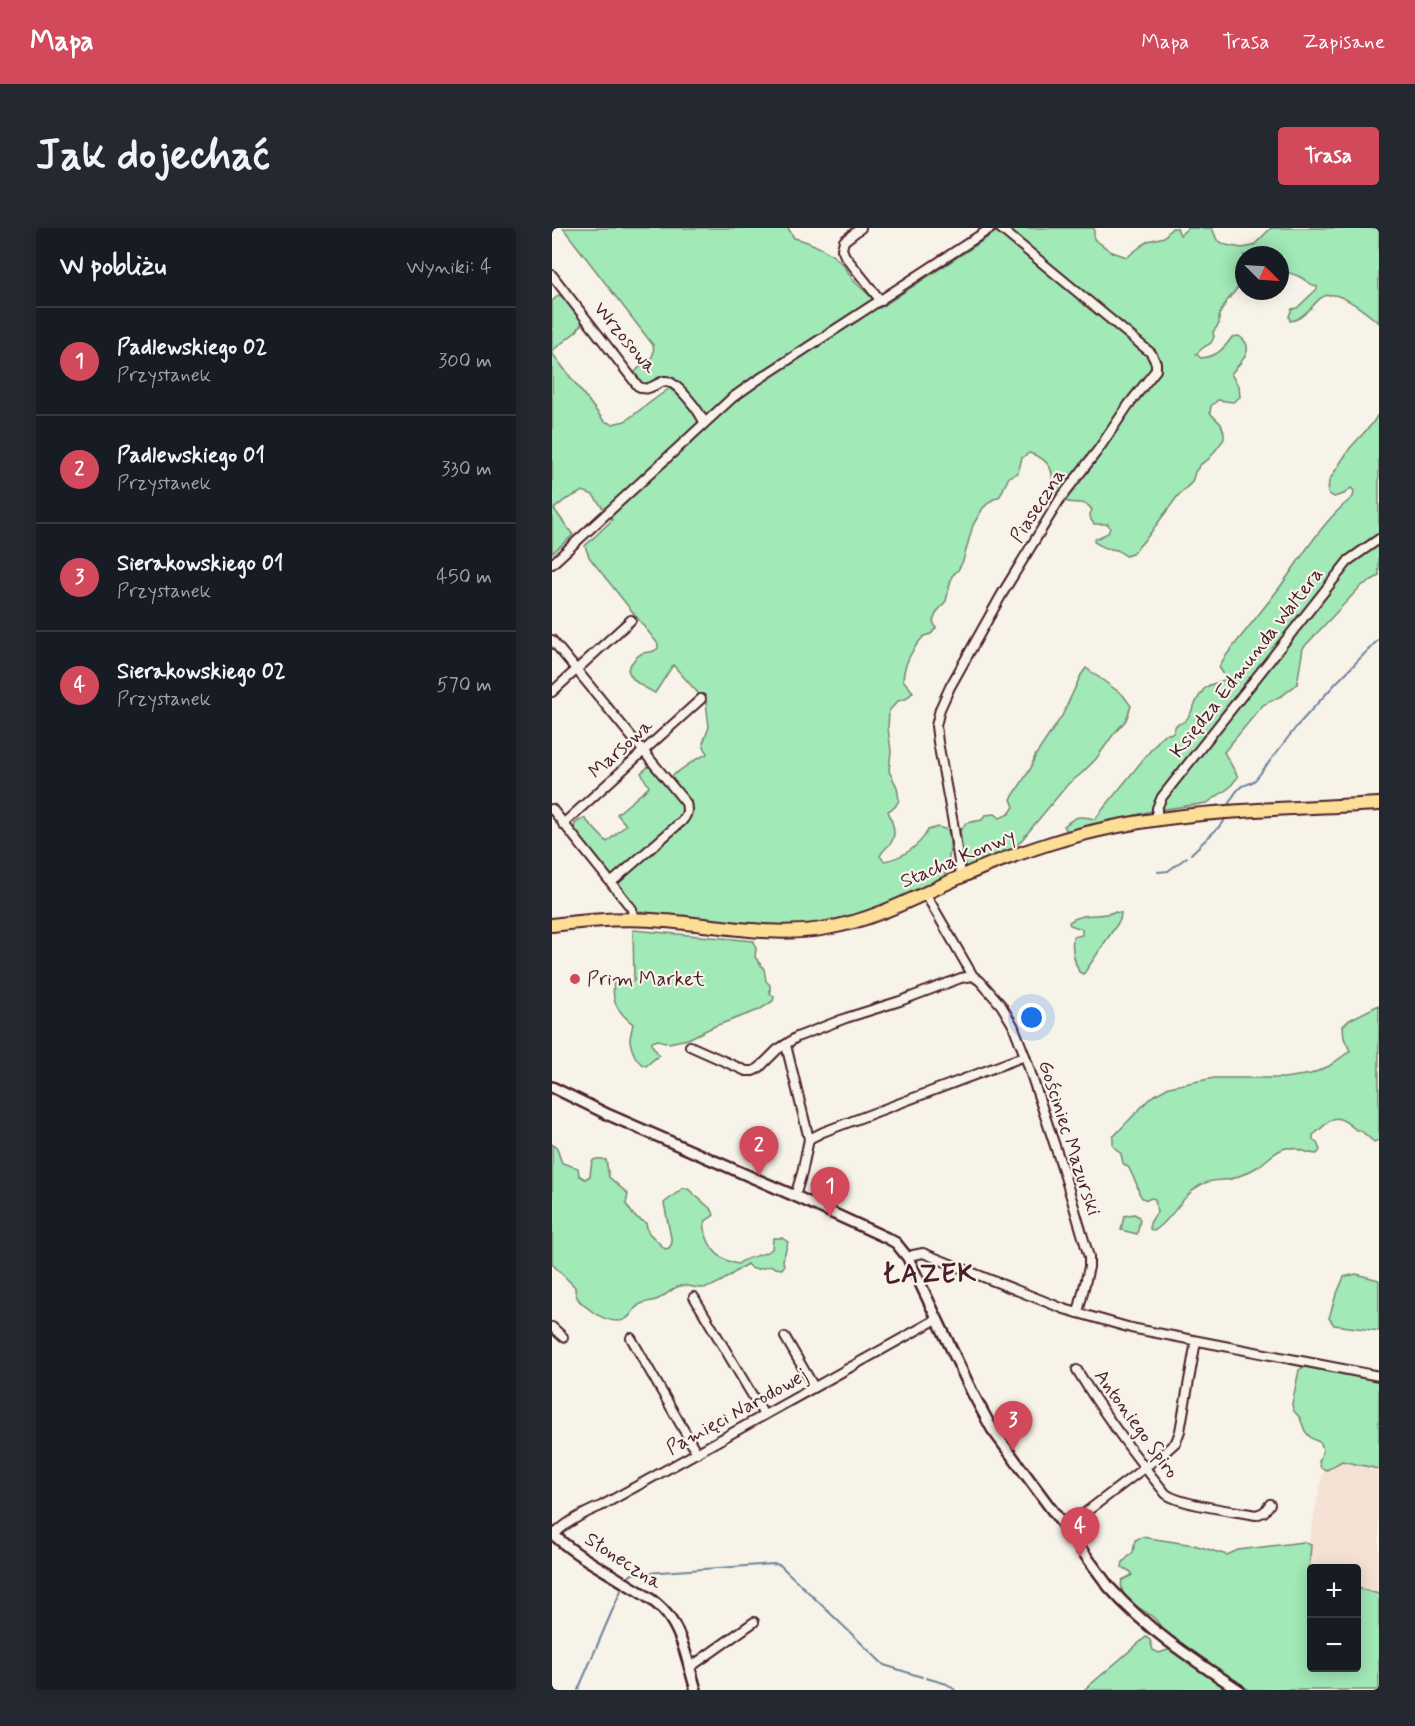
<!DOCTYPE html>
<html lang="pl">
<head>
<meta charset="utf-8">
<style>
  body { margin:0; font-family:Mynerve,sans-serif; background:#242831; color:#f1f3f6 }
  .controls { position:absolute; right:18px; bottom:18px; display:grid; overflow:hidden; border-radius:6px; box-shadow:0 3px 15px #0003 }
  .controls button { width:54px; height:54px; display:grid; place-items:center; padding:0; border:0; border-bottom:2px solid #363941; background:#171b24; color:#f1f3f6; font:30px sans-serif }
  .compass { position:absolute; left:683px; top:18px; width:54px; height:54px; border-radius:50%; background:#171b24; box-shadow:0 3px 15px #0003; rotate:114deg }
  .you { position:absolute; left:480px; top:790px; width:21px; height:21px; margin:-15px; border:4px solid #fff; border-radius:50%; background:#1a73e8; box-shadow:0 0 0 9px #1a73e833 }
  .badge { display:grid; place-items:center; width:39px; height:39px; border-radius:50%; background:#d1495b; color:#fff; font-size:20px; font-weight:700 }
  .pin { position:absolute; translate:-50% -50px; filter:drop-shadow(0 2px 3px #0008) }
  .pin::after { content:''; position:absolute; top:32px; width:21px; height:18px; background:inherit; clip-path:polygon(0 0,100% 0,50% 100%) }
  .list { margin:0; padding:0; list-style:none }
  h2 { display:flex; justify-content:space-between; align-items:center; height:78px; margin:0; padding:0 24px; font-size:26px }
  h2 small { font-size:20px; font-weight:400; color:#9ea1a6 }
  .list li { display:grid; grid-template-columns:39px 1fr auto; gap:18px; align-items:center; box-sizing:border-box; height:108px; padding:0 24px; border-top:2px solid #363941 }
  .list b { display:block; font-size:22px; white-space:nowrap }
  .list p { margin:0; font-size:20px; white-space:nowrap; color:#9ea1a6 }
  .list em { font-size:20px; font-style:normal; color:#9ea1a6 }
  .map { position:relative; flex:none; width:827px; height:1462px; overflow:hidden; border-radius:6px }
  header { display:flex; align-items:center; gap:36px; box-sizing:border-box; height:84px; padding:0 30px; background:#d1495b; color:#fff }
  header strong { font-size:28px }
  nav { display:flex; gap:33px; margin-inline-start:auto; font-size:21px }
  .intro { display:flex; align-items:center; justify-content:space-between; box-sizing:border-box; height:144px; padding:0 36px }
  h1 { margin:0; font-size:42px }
  .button { padding:15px 27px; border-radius:6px; background:#d1495b; color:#fff; font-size:21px; font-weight:700 }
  main { display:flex; gap:36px; padding:0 36px }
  aside { flex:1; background:#171b24; border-radius:6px; box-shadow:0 3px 15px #0003 }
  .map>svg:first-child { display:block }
  .built { fill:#f5e2d4 }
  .green { fill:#a1e9b7; stroke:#768471; stroke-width:1.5 }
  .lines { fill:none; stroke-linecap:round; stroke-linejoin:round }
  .stream { stroke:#70849d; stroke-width:2 }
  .minor-casing { stroke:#4a1f2b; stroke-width:12 }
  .tertiary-casing { stroke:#4a1f2b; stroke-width:14 }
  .primary-casing { stroke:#4a1f2b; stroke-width:16 }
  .minor { stroke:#f7f3e8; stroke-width:8 }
  .tertiary { stroke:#f7f3e8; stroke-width:9 }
  .primary { stroke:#fdde96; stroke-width:12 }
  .poi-dot { fill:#d1495b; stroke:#f7f3e8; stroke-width:2 }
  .labels { text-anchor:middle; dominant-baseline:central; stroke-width:4.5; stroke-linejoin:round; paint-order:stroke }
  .street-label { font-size:20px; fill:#4a1f2b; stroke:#f7f3e8 }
  .poi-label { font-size:20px; fill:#4a1f2b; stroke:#f7f3e8; text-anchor:start }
  .district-label { font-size:26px; font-weight:bold; letter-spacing:1.5px; fill:#4a1f2b; stroke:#f7f3e8 }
</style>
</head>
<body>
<header>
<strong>Mapa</strong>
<nav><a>Mapa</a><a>Trasa</a><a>Zapisane</a></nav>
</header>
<div class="intro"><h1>Jak dojechać</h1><a class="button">Trasa</a></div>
<main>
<aside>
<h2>W pobliżu<small>Wyniki: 4</small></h2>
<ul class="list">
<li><span class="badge">1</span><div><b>Padlewskiego 02</b><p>Przystanek</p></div><em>300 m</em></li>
<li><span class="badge">2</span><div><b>Padlewskiego 01</b><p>Przystanek</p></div><em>330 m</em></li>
<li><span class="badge">3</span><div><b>Sierakowskiego 01</b><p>Przystanek</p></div><em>450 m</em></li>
<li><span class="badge">4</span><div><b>Sierakowskiego 02</b><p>Przystanek</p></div><em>570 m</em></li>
</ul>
</aside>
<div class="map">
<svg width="827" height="1462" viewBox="0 0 827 1462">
  <rect width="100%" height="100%" fill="#f7f3e8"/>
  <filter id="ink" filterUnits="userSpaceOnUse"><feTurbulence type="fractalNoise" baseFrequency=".0167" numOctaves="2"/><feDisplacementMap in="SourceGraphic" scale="12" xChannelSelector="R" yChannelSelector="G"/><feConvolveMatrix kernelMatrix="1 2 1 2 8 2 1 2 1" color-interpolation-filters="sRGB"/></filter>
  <g filter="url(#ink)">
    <path class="built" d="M 774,1229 L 827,1239 L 827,1367 L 805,1364 L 804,1340 L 760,1340 L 759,1359 L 748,1358 Z"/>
    <g class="green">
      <path d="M 11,0 L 236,0 L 242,10 C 259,14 280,24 291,37 C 296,42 298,48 302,53 C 311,62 321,69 328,80 L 450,0 L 542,0 L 542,11 L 560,24 L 575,29 L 596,13 L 612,9 L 620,0 L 625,0 L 628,7 L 636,0 L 660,0 L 665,12 L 674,17 L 690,20 L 701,18 L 719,0 L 827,0 L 827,95 C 816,86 791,65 777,67 C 769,67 763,76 758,81 C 751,87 747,92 738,93 L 737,88 L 740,81 L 745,80 L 765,61 L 765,59 C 757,56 755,53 748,49 C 734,42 728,47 728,27 L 692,27 L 692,52 L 675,73 L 667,87 L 667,96 L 661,104 L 662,109 L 659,115 L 652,119 L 644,126 L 649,130 C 664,129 672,121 680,109 L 687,108 C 706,121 688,134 679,146 L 687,159 L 688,169 L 681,174 L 666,172 L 659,178 L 658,185 L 669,196 L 672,205 L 672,211 L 657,231 L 649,236 L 643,244 L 640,254 L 625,269 L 597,307 L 580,326 L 574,328 L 565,322 L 553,320 L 542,314 L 543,311 L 556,305 L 558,300 L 556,296 L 542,296 L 539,292 L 538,286 L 540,282 C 531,267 516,283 503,265 C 499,259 501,254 500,247 C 499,235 488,228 477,225 L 470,230 L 466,245 L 457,249 L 448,268 L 440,272 L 431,280 L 421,297 L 411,333 L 406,342 L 400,348 L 394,373 L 385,384 L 381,393 L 384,400 L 379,406 L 372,408 C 361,420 352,436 351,452 L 361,464 L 354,471 L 346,473 L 337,483 L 336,500 L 339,523 L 337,543 L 345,559 L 347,572 L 343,579 L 336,583 C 340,593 346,607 338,616 C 334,620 331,622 328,628 L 332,633 C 350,630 367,619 376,602 L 386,599 L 396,602 C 401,620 396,635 391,652 L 314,688 L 278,697 L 235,700 L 85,686 L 66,656 L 22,602 L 23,595 L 32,590 L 55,614 L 74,597 L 65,586 L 97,559 L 89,545 L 97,538 L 111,554 L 143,532 L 155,526 L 151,515 L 157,499 L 154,474 L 121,437 L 103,465 C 92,459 79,454 76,441 C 79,435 85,427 91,425 C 98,423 100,426 106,420 L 106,416 L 37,329 L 33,318 L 60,292 L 41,267 L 31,263 L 13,272 L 2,281 L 21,307 L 0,325 L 0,125 L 52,193 L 60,196 L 73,193 L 119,159 L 123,153 L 123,150 L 115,148 L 107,154 L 91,158 L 81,149 C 86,132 105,138 101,117 Z"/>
      <path d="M 7,67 L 16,71 L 31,93 L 25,103 L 0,123 L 0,73 Z"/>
      <path d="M 827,185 L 827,348 L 809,358 L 751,420 L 745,456 L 731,467 L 711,477 L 672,524 L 686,549 L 677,560 L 655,575 L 599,583 L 526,603 L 515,603 L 512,598 C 524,588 527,587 543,591 L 611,507 L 621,505 L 624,497 C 627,496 630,495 633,493 C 640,487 644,469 653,460 C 660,454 668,456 674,450 L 667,439 L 673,429 C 690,407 708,385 725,363 C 749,331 769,294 801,269 L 802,263 L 799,260 L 792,266 L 782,269 L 776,265 L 777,253 L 783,243 L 798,220 L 820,196 Z"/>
      <path d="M 534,440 L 571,467 L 579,478 L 574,492 L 561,507 L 544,531 L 529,546 L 516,556 L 468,614 L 459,622 L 414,641 L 410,634 L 408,603 L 414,595 L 430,592 L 433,587 L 443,586 L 448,590 L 457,586 L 462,579 L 459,571 L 479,540 L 483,528 L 510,488 L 529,447 Z"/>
      <path d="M 562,684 L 569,685 L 568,692 L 533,744 L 531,746 L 527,744 C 522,733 519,722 521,709 L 530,707 L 530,701 L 518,697 L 517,694 C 533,683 547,690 562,684 Z"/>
      <path d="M 81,702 L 202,713 L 204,721 L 203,729 L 212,741 L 214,753 L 218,757 L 218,765 L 222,769 L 221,773 L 207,782 L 163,798 L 136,811 L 117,815 L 106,812 L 100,814 L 100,817 L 107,827 L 94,838 C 85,836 79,822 78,812 C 78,808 80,801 81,796 C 65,783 59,774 62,753 L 82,753 Z"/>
      <path d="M 827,777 L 827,912 L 822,914 L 808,902 L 804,902 C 780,881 781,892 761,907 L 761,912 L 765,915 L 768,922 L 765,926 C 754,926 745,918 734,920 C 722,923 717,931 707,938 C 702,941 693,946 687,948 C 672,956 660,948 644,960 C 627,972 619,993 602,1003 L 598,1001 L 598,995 L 605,984 L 603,971 L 599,970 L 595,972 L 590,970 L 587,965 L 585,957 L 577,940 L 571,935 L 569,926 L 561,918 L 561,909 L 599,869 L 617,859 L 662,850 L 732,850 L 759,846 L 777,838 L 798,823 L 792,810 L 791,798 L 797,792 Z"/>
      <path d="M 0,916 L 5,921 L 10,935 L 26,940 L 27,947 L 33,951 L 38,948 C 40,936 37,927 54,932 L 57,949 L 76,966 L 74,976 L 82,988 L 94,995 L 96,1004 L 113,1021 L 117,1020 L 120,1015 L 112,975 L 131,960 L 136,961 L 160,982 L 162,987 C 158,991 152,992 152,997 C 151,999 153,1005 154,1007 C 159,1023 170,1033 186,1036 C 195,1027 208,1030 220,1021 L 221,1010 L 230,1010 L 236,1014 L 231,1032 L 232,1038 L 230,1041 L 223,1040 L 220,1038 C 210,1039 203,1046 195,1036 C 183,1043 164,1060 151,1060 C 143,1061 135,1056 128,1058 C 118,1061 113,1069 104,1072 C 98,1074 93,1073 87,1077 C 82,1080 80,1087 75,1090 C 65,1098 45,1088 37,1081 C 28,1074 23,1071 23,1059 L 0,1036 Z"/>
      <path d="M 582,986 L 586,988 L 588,992 L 585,1006 L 569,1002 L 572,988 Z"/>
      <path d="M 804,1046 L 827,1052 L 827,1103 L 782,1097 L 777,1090 L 783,1070 L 792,1049 Z"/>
      <path d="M 753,1138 L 827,1152 L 827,1241 L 790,1233 L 775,1242 L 769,1240 L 767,1234 L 771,1222 L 769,1215 L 759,1210 L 753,1203 L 748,1190 L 741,1182 L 740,1176 L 747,1142 Z"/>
      <path d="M 590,1309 L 642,1317 L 675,1327 L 686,1322 L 751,1314 L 759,1317 L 757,1342 L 760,1347 L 760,1440 L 804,1440 L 805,1360 L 827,1366 L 827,1462 L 697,1462 L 612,1403 C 609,1399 606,1394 603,1391 C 590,1379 565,1373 570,1352 L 580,1347 L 579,1344 L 570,1339 L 571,1334 L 581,1324 L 583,1312 Z"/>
      <path d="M 594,1409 L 598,1412 L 601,1422 L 607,1425 L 619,1421 L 624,1421 L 681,1462 L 532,1462 Z"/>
    </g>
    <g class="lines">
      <g class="stream">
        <path d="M 674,580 C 678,574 684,561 690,558 C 697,555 698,557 704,551 L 745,498 L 784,455 L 827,411"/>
        <path d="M 639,626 L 671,595 L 673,590"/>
        <path d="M 606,644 L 616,643 L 635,629"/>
        <path d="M 76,1350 L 80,1346 L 222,1336 L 228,1337 L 332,1437 L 370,1449"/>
        <path d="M 374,1450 L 395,1456 L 403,1462"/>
        <path d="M 26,1462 L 70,1360"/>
      </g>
      <g class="minor-casing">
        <g id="minor">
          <path d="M 309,0 L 292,13 L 290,21 L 293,28 L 329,73"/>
          <path d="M 0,47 L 86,158 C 97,165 103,155 113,153 C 124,152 149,185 152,195"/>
          <path d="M 0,336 L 180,170 L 204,153 L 439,0"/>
          <path d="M 0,412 L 134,575 C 136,583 135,587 130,593 L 60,654"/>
          <path d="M 0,464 L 79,392"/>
          <path d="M 0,581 L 80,681 L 81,691"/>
          <path d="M 605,590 L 605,580 L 610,569 L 797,332 L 827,311"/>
          <path d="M 11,596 L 149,471"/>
          <path d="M 409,648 L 401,595 L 386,514 L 384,498 L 388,481 L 398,459 L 450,366 L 508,271 L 546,222 L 577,176 L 604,142 L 604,135 L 599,125 L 448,0"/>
          <path d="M 373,665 L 421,748 L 428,753 L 449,777 L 461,797 L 473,828 L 511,942 L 537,1029 L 537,1039 L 526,1085"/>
          <path d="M 234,817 L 257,911 L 250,945 L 243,968"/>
          <path d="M 138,818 L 194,843 L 201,843 L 207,840 L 225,822 L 245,809 L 294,790 L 348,773 L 409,750 L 421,748"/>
          <path d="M 257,911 L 271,904 L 473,828"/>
          <path d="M 356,1030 L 361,1027 L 371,1025 L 512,1081 L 579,1100 L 827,1148"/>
          <path d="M 142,1069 L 212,1187"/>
          <path d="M 0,1099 L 11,1109"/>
          <path d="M 233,1109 L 262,1159"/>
          <path d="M 79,1110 L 145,1225"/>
          <path d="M 525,1142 C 551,1185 582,1227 614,1266 C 629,1277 683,1283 704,1287 L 712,1284 L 718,1276"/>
          <path d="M 513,1300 L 613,1224 L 624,1214 L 628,1203 L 644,1113"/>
          <path d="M 2,1307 C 14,1294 32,1285 49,1278 L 385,1091"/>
          <path d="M 137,1440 L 202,1394"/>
        </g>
      </g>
      <g class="tertiary-casing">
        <g id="tertiary">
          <path d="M 0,859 L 57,887 L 243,968 L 335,1010 L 344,1015 L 356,1030 L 420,1164 L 440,1201 L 557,1359 C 594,1401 640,1431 687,1462"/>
          <path d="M 0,1305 C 21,1326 48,1339 73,1355 C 90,1365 108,1375 119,1392 C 132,1412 137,1439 144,1462"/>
        </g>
      </g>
      <g class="primary-casing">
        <path id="primary" d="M 0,697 C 38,692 75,689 113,693 C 167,697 222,710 275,700 C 322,692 364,669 406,650 C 436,636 468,625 499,615 C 605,581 717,582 827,576"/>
      </g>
      <use href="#minor" class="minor"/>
      <use href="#tertiary" class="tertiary"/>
      <use href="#primary" class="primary"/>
    </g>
  </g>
  <circle class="poi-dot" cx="23" cy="751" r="6"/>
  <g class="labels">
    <g class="street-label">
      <text transform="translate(73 110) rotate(50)">Wrzosowa</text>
      <text transform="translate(486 278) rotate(-57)">Piaseczna</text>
      <text transform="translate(695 435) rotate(-52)">Księdza Edmunda Waltera</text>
      <text transform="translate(69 521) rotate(-42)">Marsowa</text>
      <text transform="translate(406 631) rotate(-23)">Stacha Konwy</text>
      <text transform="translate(517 910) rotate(72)">Gościniec Mazurski</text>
      <text transform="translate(185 1184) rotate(-29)">Pamięci Narodowej</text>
      <text transform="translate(584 1196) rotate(54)">Antoniego Spiro</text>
      <text transform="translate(71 1333) rotate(33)">Słoneczna</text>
    </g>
    <g class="poi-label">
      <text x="35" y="751">Prim Market</text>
    </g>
    <g class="district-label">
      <text x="378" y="1047">ŁAZEK</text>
    </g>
  </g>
</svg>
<div class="controls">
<button>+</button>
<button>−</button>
</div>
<svg class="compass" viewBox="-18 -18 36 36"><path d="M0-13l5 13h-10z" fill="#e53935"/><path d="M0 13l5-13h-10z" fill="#9ea1a6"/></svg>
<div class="you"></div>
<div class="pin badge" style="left:278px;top:989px">1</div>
<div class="pin badge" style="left:207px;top:948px">2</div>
<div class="pin badge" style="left:461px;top:1223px">3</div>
<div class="pin badge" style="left:528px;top:1329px">4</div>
</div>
</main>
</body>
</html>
